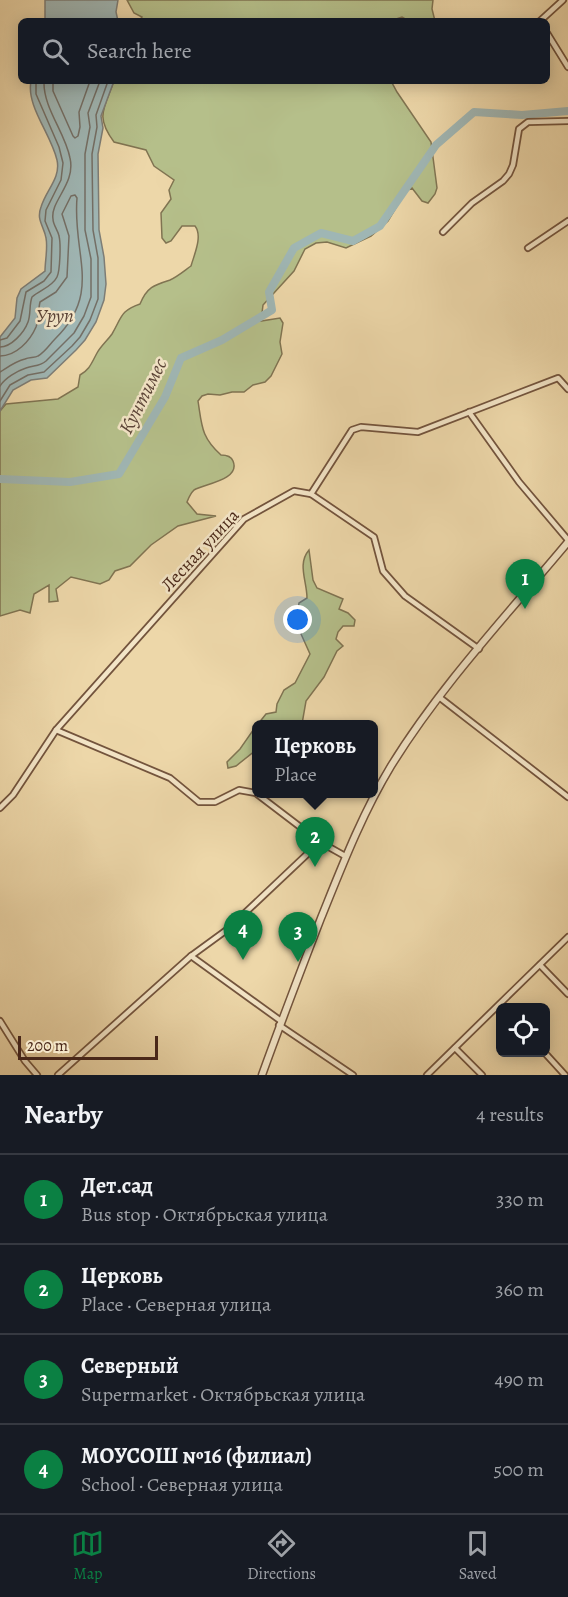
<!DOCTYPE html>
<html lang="en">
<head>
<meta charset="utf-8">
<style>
  body { margin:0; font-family:Alegreya,serif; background:#242831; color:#f1f3f6 }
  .controls { position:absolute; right:18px; bottom:18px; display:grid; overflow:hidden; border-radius:9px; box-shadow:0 3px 15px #0003 }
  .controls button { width:54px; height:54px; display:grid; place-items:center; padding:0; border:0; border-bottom:2px solid #363941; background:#171b24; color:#f1f3f6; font:30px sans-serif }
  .scale { position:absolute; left:18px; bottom:15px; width:140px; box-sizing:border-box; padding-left:6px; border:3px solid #4a2819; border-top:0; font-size:16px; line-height:21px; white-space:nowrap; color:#4a2819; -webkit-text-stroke:4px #f3e5c7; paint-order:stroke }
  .you { position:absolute; left:298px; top:620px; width:21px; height:21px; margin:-15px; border:4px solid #fff; border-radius:50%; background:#1a73e8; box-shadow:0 0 0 9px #1a73e833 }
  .badge { display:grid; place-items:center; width:39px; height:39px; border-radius:50%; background:#0b8043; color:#fff; font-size:20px; font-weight:700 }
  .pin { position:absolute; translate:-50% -50px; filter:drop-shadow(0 2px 3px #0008) }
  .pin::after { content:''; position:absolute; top:32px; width:21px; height:18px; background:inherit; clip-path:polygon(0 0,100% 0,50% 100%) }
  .popup { position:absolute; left:252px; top:720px; width:126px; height:78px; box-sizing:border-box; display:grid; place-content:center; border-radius:9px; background:#171b24; filter:drop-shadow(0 2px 4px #0005); font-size:20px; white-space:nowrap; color:#9ea1a6 }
  .popup b { font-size:22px; color:#f1f3f6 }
  .popup::after { content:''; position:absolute; left:50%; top:100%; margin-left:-12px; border:12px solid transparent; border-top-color:#171b24 }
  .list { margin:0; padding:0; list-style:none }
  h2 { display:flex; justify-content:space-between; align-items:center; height:78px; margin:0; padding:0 24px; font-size:26px }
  h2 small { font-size:20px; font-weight:400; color:#9ea1a6 }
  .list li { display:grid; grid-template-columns:39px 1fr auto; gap:18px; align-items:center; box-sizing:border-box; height:90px; padding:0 24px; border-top:2px solid #363941 }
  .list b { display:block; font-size:22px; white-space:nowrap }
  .list p { margin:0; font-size:20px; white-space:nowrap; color:#9ea1a6 }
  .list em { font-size:20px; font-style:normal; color:#9ea1a6 }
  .icon { flex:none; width:33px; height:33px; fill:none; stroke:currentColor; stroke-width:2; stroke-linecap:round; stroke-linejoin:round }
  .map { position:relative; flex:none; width:568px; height:1075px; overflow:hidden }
  .search { position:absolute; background:#171b24; box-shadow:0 3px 15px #0003; left:18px; right:18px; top:18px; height:66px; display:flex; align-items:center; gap:15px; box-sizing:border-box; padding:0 21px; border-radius:9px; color:#9ea1a6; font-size:22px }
  .sheet { height:438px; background:#171b24 }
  nav { display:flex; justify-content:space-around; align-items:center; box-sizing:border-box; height:84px; border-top:2px solid #363941; background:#171b24; font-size:16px; color:#9ea1a6 }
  nav a { display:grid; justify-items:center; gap:3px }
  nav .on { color:#0b8043 }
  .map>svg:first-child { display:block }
  .green { fill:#b5bf8a; stroke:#807452; stroke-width:1.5 }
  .water { fill:#9fb6b4; stroke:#7d7d76; stroke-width:1.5 }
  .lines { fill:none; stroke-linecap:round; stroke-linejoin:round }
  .shore { stroke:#746f66; stroke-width:1.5 }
  .river { stroke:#9fb6b4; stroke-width:8 }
  .minor-casing { stroke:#73543d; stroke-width:8 }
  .tertiary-casing { stroke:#73543d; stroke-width:9 }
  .minor { stroke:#f3e5c7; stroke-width:4.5 }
  .tertiary { stroke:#f3e5c7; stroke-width:6 }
  .labels { text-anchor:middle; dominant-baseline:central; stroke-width:5; stroke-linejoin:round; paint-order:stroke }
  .street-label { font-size:18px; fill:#4a2819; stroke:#f3e5c7 }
  .water-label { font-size:20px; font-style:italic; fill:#5b4438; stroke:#f3e5c7 }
</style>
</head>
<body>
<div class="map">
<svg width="568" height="1075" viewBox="0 0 568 1075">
  <rect width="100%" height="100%" fill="#edd7a9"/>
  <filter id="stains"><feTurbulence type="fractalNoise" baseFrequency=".00333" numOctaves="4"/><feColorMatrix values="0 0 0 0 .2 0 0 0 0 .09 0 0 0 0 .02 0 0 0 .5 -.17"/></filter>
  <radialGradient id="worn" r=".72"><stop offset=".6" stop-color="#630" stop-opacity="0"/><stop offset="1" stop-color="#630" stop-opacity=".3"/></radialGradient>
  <g class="green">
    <path d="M 127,0 L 433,0 L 432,9 L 435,21 L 409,21 L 402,17 L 390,21 L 139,21 L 142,17 L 134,13 Z"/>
    <path d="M 114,81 L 391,81 L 397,92 L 431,142 L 437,188 L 435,194 L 428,203 L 422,201 L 412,188 L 406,191 L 388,221 L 371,236 L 346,248 L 327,242 L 316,243 L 305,249 L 294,271 L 263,305 L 261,321 L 280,318 L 283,323 L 280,342 L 282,354 L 271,376 L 265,382 L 253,385 L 244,392 L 232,392 L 220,395 L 208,394 L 202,396 L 198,401 C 202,426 201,437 221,455 C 227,455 231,456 233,461 C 241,480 204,484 194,490 C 190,494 189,497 187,502 L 197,514 L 216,516 L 178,526 L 151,545 L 130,566 L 115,571 L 109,580 L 100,584 L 71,577 L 56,589 L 58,601 L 49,602 L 49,585 L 34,594 L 30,613 L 20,610 L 0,616 L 0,411 L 6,404 L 58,399 L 78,387 L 80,375 C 90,369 91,364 97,353 C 101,346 107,341 112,334 C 122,317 120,311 140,304 C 147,287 154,285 170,280 C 177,277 184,271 191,266 C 194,255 203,236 195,226 L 182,226 L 171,241 L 166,243 L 162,238 L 161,213 L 171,199 L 169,190 L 174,180 L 154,166 L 146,150 L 114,142 C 95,116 104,109 114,81 Z"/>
    <path d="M 309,550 L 313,580 L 317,588 L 343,599 L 339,609 L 348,613 L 355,620 L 354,626 L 343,626 L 338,632 L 336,639 L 343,646 L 337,651 L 324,677 L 306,701 L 302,724 L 258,724 L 266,714 L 276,712 L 277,704 L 284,690 L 295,683 L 310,654 L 301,634 L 305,616 L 298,609 L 299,603 L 307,598 C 307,581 297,564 309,550 Z"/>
    <path d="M 256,726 L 256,750 L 236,766 L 228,768 L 227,762 L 240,749 Z"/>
  </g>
  <g class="water">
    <path d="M 45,0 L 118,0 L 116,12 L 118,21 L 45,21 Z"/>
    <path d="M 31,81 L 114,81 L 101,116 L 103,128 L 98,154 L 99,230 L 104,257 L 106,284 L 104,300 L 96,322 L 85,340 L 76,350 L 47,378 L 31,380 L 13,390 L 0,411 L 0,337 L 15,318 L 17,298 L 21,289 L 45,271 C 45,261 48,248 46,238 C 44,226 36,220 41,207 C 46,190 61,178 57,160 C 51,134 26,106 31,81 Z"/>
  </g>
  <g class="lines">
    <g class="shore">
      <path d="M 53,81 L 53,91 L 73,136 L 75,138 L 78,136 L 80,127 L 79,112 L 90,81"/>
      <path d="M 0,340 L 7,338 L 20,321 L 26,292 L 44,281 L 51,272 L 52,238 L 45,221 L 46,210 L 61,180 L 63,163 L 59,147 L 36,94 L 36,81"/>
      <path d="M 0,347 C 11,347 24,333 28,322 C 31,314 29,305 32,297 C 40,290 52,287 57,277 C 60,271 61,244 59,236 C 58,230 53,225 53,219 C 50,201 76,184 70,158 C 65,132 43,108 44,81"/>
      <path d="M 0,356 C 16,356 30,341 36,327 C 39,319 38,310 40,302 L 56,292 L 67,277 L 69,236 L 62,214 L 71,196 L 75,195 L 77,198 C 72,255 103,292 55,339 C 50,344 45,352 38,356 C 35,358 29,357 25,359 C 16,361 8,367 0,372"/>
      <path d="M 0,386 C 5,378 17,371 26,368 C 34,365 39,367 46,361 L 74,333 L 84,316 L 91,297 L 91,259 L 85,230 L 85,154 L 90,127 L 88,113 L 100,81"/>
      <path d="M 0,401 L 10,385 L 28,375 L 44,372 L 72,346 L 80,337 L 90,320 L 98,299 L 98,258 L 93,230 L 92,154 L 97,127 L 96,115 L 108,81"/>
    </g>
    <path class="river" d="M 0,479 L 70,482 L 119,474 L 165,397 L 181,358 L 222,340 L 272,310 L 269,292 L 294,248 L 321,233 L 353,241 L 380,226 L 436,145 L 474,112 L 522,115 L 568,111"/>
    <g class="minor-casing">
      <g id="minor">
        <path d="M 540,21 L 563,0"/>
        <path d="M 547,33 L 568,67"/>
        <path d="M 443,232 L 472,203 L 503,181 L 509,174 L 513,165 L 519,129 L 528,122 L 568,121"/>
        <path d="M 528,248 L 568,221"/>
        <path d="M 469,412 L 519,482 L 568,540"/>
        <path d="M 311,494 L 374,537 L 383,571 L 405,596 L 479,649"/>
        <path d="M 439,697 L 568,797"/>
        <path d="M 56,730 L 170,778 L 199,802 L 215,802 L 239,790 L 256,793"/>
        <path d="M 257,794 L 320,842"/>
        <path d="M 0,808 L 13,795 L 56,730 L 244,519 L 294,491 L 311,494 L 352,430 L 361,427 L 418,432 L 558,378 L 568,389"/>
        <path d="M 191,956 L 281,1021"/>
        <path d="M 540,965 L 568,994"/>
        <path d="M 0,1021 L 25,1061 L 37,1075"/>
        <path d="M 279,1025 L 353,1075"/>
        <path d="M 455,1048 L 482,1075"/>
        <path d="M 544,1052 L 565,1075"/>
        <path d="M 58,1075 L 191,956 L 228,929 L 320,842 L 345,856"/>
        <path d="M 427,1075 L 568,937"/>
      </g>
    </g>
    <g class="tertiary-casing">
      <path id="tertiary" d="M 262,1075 C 281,1022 301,970 321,918 C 342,866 362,814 391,766 C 441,685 508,614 568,542"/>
    </g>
    <use href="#minor" class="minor"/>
    <use href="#tertiary" class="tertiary"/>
  </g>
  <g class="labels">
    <g class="street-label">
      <text transform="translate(200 550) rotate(-47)">Лесная улица</text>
    </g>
    <g class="water-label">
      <text x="55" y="315">Уруп</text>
      <text transform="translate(143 396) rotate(-63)">Кунтимес</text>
    </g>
  </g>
  <rect width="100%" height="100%" filter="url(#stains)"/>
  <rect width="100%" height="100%" fill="url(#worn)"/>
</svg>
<div class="controls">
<button><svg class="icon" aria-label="locate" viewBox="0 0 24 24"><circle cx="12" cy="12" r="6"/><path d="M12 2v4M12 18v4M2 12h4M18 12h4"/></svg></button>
</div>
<div class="scale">200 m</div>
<div class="you"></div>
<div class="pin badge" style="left:525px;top:609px">1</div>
<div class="pin badge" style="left:315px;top:867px">2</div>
<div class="popup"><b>Церковь</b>Place</div>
<div class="pin badge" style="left:298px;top:962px">3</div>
<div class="pin badge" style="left:243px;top:960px">4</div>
<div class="search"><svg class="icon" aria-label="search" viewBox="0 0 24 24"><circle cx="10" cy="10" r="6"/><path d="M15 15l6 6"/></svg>Search here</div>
</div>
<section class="sheet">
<h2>Nearby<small>4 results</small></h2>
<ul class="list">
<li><span class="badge">1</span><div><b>Дет.сад</b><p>Bus stop · Октябрьская улица</p></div><em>330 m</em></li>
<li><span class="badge">2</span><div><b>Церковь</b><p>Place · Северная улица</p></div><em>360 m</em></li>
<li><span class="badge">3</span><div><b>Северный</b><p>Supermarket · Октябрьская улица</p></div><em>490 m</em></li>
<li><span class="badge">4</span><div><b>МОУСОШ №16 (филиал)</b><p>School · Северная улица</p></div><em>500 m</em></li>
</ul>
</section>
<nav>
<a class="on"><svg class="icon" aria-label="map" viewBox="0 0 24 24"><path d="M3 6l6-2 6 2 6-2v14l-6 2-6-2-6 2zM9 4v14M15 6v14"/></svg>Map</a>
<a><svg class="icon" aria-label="directions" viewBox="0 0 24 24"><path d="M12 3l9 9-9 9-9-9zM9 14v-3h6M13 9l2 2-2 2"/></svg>Directions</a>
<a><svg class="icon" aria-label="saved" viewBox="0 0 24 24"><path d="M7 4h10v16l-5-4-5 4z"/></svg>Saved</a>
</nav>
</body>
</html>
